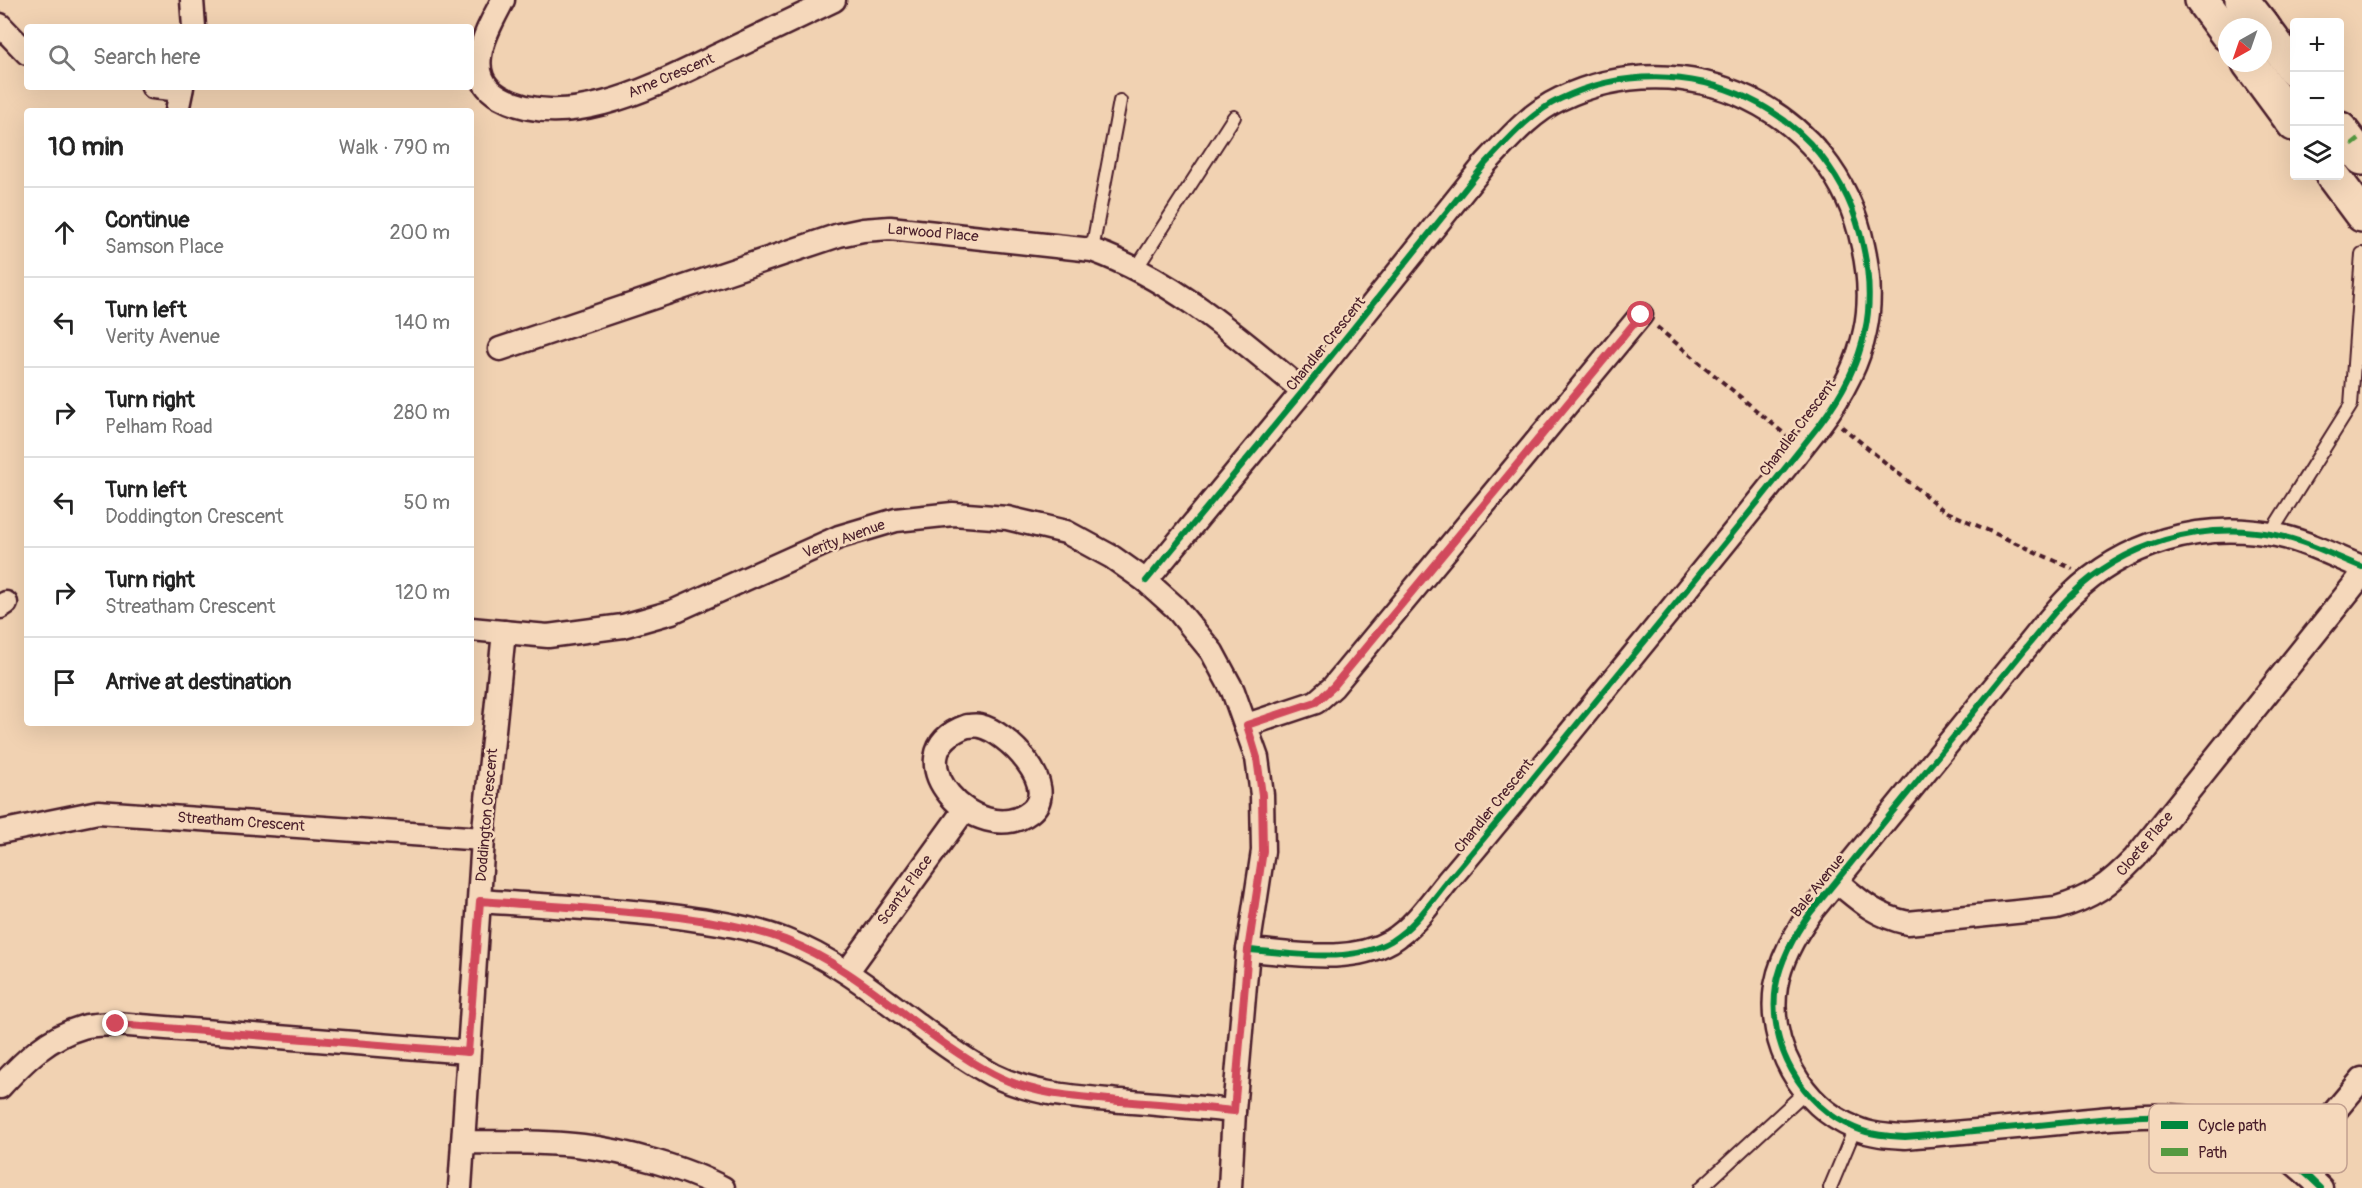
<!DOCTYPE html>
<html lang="en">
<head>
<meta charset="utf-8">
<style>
  body { margin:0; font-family:Pangolin,sans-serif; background:#f6f6f6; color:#222 }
  .controls { position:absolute; right:18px; top:18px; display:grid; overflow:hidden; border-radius:6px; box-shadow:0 6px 24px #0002 }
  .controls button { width:54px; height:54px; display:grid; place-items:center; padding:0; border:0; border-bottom:2px solid #e0e0e0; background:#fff; color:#222; font:30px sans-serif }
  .compass { position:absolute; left:2218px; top:18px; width:54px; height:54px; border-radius:50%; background:#fff; box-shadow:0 6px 24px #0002; rotate:220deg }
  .stop { position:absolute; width:18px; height:18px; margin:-14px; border:4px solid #d1495b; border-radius:50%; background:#fff }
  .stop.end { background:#d1495b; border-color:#fff; box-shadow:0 2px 6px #0008 }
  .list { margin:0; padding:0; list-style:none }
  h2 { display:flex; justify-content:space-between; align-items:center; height:78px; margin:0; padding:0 24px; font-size:26px }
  h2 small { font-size:20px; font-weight:400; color:#767676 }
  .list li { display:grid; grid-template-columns:39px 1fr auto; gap:18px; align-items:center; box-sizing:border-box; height:90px; padding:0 24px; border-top:2px solid #e0e0e0 }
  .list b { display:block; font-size:22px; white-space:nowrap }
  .list p { margin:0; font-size:20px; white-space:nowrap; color:#767676 }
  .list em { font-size:20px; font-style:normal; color:#767676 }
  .icon { flex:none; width:33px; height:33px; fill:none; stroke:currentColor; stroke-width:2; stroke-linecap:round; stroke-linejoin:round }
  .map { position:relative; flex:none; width:2362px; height:1188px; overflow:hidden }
  .search { position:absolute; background:#fff; box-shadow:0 6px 24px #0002; left:24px; top:24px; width:450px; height:66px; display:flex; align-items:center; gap:15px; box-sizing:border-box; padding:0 21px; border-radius:6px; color:#767676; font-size:22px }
  .panel { position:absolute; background:#fff; box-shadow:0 6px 24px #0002; left:24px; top:108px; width:450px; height:618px; border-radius:6px }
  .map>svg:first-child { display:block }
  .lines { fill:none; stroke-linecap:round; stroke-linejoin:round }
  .lane-casing { stroke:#4a1f2b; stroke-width:16 }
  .street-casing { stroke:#4a1f2b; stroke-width:27 }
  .secondary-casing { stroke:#4a1f2b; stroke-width:38 }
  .path { stroke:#4a1f2b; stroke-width:4; stroke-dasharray:6 4.5; stroke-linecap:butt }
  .lane { stroke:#f5d8bb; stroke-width:12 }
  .street { stroke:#f5d8bb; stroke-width:22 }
  .secondary { stroke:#f5d8bb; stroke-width:33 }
  .quiet { stroke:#559a41; stroke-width:4.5; stroke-dasharray:9 4.5; stroke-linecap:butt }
  .cycleway-casing { stroke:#f5d8bb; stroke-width:10 }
  .cycleway { stroke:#00873e; stroke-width:6 }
  .route { stroke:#d1495b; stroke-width:8 }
  .labels { text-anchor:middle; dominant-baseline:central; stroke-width:5; stroke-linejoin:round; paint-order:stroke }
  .street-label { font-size:15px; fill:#4a1f2b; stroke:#f5d8bb }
  .key { fill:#f5d8bb; stroke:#c2a090; stroke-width:1.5 }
  .key-label { font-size:16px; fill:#4a1f2b }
</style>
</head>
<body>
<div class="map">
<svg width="2362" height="1188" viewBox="0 0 2362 1188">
  <rect width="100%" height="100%" fill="#f1d2b2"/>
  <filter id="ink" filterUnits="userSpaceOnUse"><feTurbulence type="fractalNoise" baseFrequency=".0167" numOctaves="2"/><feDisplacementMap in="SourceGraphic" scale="12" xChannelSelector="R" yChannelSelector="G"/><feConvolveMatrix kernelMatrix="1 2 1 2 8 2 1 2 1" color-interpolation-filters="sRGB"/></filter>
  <g filter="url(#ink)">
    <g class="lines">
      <g class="lane-casing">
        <g id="lane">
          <path d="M 1092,250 L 1120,101"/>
          <path d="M 1136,269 L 1234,117"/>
          <path d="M 2270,534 L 2351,405 L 2362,254"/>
          <path d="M 1701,1188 L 1806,1091"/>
          <path d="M 1830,1188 L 1855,1128"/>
        </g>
      </g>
      <g class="street-casing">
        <g id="street">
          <path d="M 192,0 L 194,27"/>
          <path d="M 503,0 C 488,29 460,74 500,97 C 567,135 662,82 723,53 C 760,35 797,18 834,0"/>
          <path d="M 0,25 L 27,53"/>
          <path d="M 153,87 L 181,90"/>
          <path d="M 177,111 L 182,87"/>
          <path d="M 500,349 L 839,235 L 863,230 L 890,228 L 1092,250 C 1173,279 1238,337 1303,391"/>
          <path d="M 1146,581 L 1303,391 L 1485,164 C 1507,141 1530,113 1560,99 C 1685,39 1835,108 1863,246 C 1869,273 1871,304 1865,331 C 1858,366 1841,396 1820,424 C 1721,550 1618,673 1517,798 C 1494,826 1471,854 1447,882 C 1431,902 1414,927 1391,941 C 1349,965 1294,953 1248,950"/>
          <path d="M 0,607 L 6,603"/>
          <path d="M 471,629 L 548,636 L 623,626 L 672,612 L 839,537 L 896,520 L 953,514 L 1007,518 L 1066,532 L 1112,557 L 1146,581 L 1175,607 L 1212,652 L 1233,691 L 1257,758 L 1262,795 L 1263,851 L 1248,950 L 1234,1111 L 1230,1188"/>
          <path d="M 1247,725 L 1316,702 L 1333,687 L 1641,315"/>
          <path d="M 967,726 C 971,726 976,725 980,726 C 1006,731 1062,787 1030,812 C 978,852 888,754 967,726 Z"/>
          <path d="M 0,832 L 98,812 L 483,839"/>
          <path d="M 1836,881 C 1861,902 1876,916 1908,923 L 2056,908 C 2092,898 2110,884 2135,858 L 2362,575"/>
          <path d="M 480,901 C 546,906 613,908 679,917 C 715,922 751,927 785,940 C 863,970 920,1036 993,1075 C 1033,1095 1077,1097 1121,1101 C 1158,1104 1196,1107 1234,1111"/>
          <path d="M 847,972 L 965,809"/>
          <path d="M 0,1087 C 24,1061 48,1037 83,1027 C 93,1024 106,1025 116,1024 L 468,1052"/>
          <path d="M 463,1142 C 502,1143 543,1141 583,1146 C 625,1151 686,1168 723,1188"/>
          <path d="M 2293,1161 L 2362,1079"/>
          <path d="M 460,1188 L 483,839 L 504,632"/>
          <path d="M 2321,1188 C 2235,1102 2171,1112 2059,1123 C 2008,1128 1956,1133 1905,1137 C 1888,1136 1871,1135 1855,1128 C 1801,1106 1767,1044 1776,986 C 1781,958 1795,934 1811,912 L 2034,638 C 2045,624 2057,609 2070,596 C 2124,543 2201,520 2276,535 C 2306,541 2334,556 2362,567"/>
        </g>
      </g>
      <g class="secondary-casing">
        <g id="secondary">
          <path d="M 2202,0 L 2227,34"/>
          <path d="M 2242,0 L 2263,27"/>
          <path d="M 2263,27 L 2294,69"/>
          <path d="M 2249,63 L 2294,124"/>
          <path d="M 2340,129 L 2362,158"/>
          <path d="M 2333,176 L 2362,215"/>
        </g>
      </g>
      <g class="path">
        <path d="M 1657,327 L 1787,436"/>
        <path d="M 1841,426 L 1943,510 L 2073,569"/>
      </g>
      <use href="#lane" class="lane"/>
      <use href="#street" class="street"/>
      <use href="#secondary" class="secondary"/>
      <path class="quiet" d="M 2352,145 L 2362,137"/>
      <g class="cycleway-casing">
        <g id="cycleway">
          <path d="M 1146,581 L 1303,391 L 1485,164 C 1507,141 1530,113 1560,99 C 1685,39 1835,108 1863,246 C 1869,273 1871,304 1865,331 C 1858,366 1841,396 1820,424 C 1721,550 1618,673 1517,798 C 1494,826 1471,854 1447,882 C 1431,902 1414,927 1391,941 C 1349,965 1294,953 1248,950"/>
          <path d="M 2321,1188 C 2235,1102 2171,1112 2059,1123 C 2008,1128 1956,1133 1905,1137 C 1888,1136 1871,1135 1855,1128 C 1801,1106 1767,1044 1776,986 C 1781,958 1795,934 1811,912 L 2034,638 C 2045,624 2057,609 2070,596 C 2124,543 2201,520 2276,535 C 2306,541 2334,556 2362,567"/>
        </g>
      </g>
      <use href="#cycleway" class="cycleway"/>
    </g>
  </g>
  <g class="lines" filter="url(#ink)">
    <path class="route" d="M 116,1024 L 468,1052 L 480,901 C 546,906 613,909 679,917 C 715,922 750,927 785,940 C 863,970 920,1036 993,1074 C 1033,1095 1077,1097 1121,1101 C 1159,1104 1196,1107 1234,1111 L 1248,950 L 1263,851 L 1262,795 L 1257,758 L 1247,725 L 1316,702 L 1333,687 L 1641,315"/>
  </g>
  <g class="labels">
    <g class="street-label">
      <text transform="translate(671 76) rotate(-23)">Arne Crescent</text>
      <text transform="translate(933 233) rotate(5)">Larwood Place</text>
      <text transform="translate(1326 344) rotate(-51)">Chandler Crescent</text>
      <text transform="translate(1798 428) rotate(-53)">Chandler Crescent</text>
      <text transform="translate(844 539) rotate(-20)">Verity Avenue</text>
      <text transform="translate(1494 806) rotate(-51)">Chandler Crescent</text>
      <text transform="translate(487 815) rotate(-85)">Doddington Crescent</text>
      <text transform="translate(241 822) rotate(4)">Streatham Crescent</text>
      <text transform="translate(2145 844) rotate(-50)">Cloete Place</text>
      <text transform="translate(1818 886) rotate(-51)">Bale Avenue</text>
      <text transform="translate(905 890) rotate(-54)">Scantz Place</text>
    </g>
  </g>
  <rect x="2149" y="1104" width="198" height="69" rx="9" class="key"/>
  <rect x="2161" y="1121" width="27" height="8" fill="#00873e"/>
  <rect x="2161" y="1148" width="27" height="8" fill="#559a41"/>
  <g class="key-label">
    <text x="2198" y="1131">Cycle path</text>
    <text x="2198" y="1158">Path</text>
  </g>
</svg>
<div class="controls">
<button>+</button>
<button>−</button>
<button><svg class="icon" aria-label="layers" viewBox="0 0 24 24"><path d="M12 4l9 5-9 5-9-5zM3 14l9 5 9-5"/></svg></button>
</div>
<svg class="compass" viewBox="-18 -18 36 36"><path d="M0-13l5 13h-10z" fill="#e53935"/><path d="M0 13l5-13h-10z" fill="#767676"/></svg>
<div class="stop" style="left:1641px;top:315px"></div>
<div class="stop end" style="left:116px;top:1024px"></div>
<div class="search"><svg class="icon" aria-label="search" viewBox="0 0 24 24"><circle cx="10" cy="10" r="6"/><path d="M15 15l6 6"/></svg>Search here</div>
<section class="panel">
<h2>10 min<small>Walk · 790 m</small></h2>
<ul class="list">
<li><svg class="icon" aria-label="ahead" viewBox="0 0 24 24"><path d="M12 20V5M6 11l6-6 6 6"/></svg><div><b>Continue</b><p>Samson Place</p></div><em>200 m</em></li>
<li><svg class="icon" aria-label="left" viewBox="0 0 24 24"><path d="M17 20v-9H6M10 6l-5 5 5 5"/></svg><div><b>Turn left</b><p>Verity Avenue</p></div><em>140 m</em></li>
<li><svg class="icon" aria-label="right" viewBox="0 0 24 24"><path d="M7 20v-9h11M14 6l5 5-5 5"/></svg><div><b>Turn right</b><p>Pelham Road</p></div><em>280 m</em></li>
<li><svg class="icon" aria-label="left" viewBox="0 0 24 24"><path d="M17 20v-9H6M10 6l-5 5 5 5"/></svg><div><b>Turn left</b><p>Doddington Crescent</p></div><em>50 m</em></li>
<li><svg class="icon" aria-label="right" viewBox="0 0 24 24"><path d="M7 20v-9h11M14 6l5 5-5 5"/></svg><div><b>Turn right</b><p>Streatham Crescent</p></div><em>120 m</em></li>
<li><svg class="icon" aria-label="arrive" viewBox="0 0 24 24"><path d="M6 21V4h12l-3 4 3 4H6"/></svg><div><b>Arrive at destination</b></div></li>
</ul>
</section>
</div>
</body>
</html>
